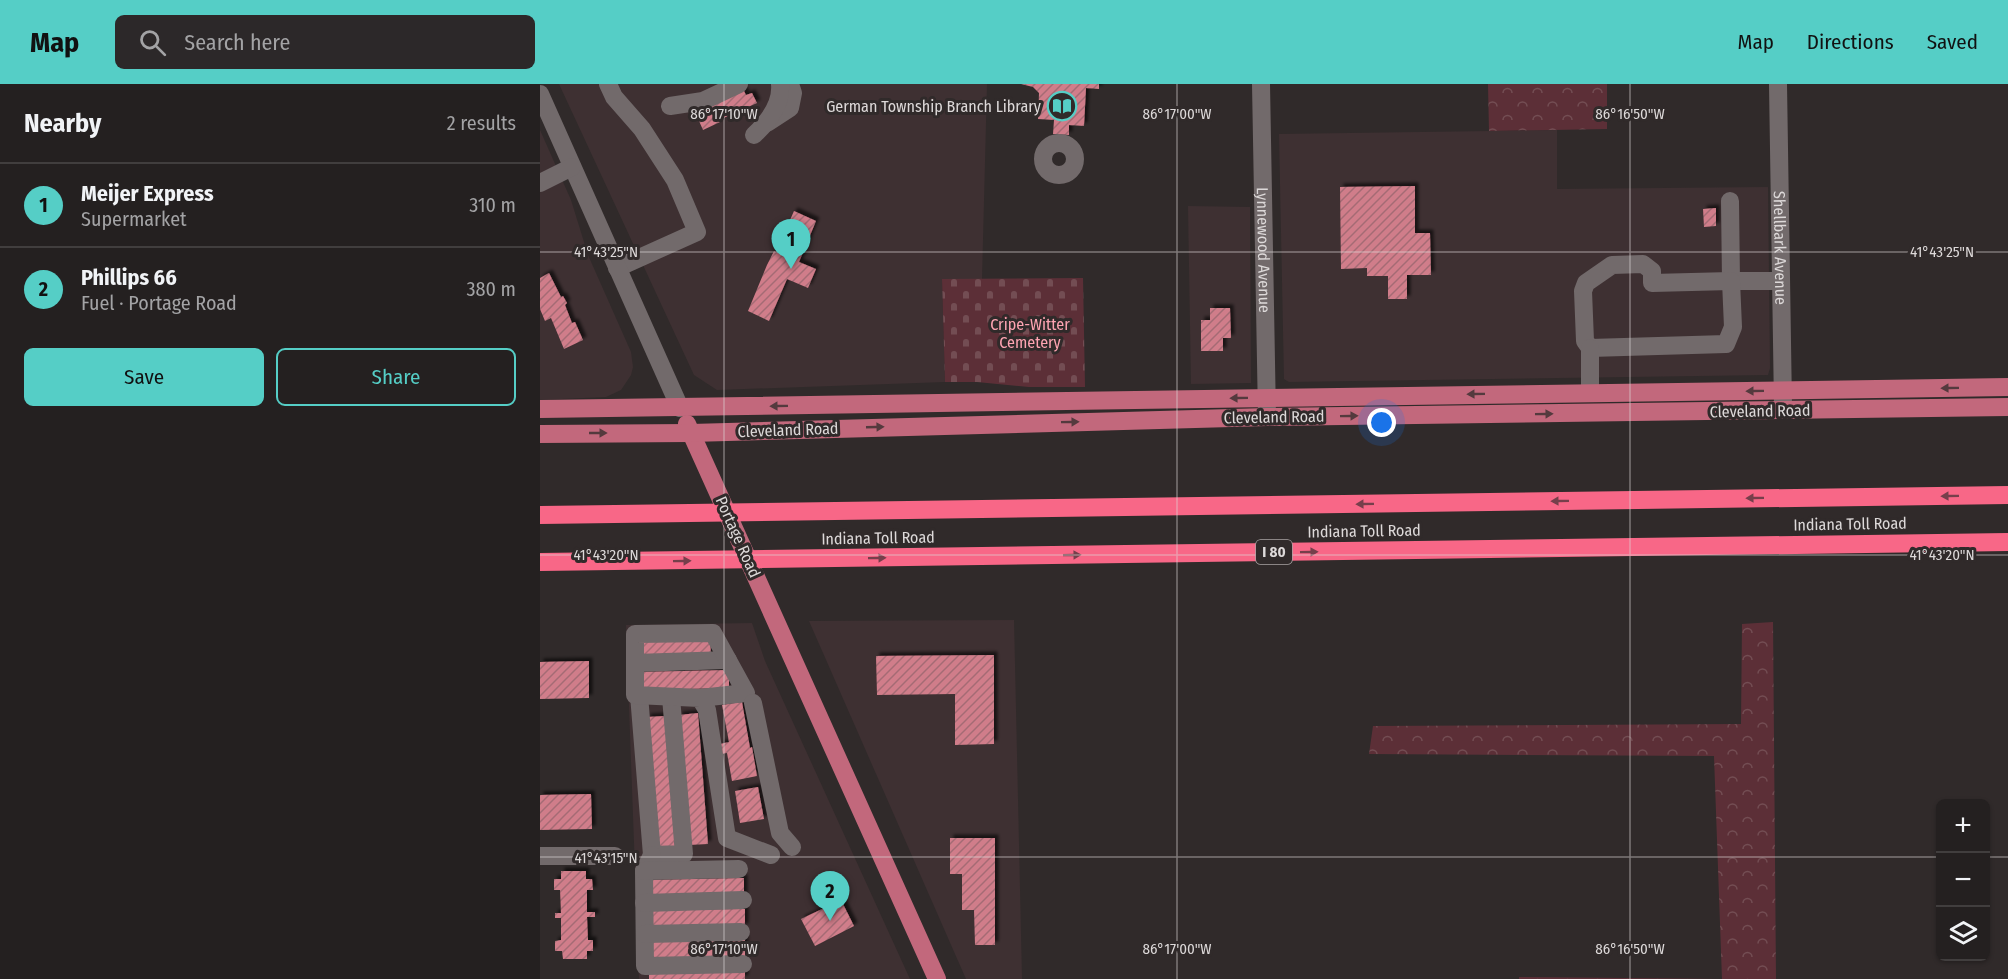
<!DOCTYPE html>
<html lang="en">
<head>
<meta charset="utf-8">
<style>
  body { margin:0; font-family:"Fira Sans Condensed",sans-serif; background:#2c2829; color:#f1f3f6 }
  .controls { position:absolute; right:18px; bottom:18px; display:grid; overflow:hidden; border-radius:9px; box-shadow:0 2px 4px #0004 }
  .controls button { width:54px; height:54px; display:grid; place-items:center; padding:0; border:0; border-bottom:2px solid #413e3e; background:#242020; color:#f1f3f6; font:30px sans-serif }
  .you { position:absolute; left:842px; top:339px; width:21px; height:21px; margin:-15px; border:4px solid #fff; border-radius:50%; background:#1a73e8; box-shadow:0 0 0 9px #1a73e833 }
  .badge { display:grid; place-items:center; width:39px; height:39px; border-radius:50%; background:#55cec6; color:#111; font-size:20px; font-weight:700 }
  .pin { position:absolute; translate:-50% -50px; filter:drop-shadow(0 2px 3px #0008) }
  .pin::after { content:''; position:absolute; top:32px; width:21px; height:18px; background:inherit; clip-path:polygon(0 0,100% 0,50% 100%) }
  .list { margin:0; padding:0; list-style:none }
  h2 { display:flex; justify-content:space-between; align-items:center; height:78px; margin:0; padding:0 24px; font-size:26px }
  h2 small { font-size:20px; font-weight:400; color:#a3a3a5 }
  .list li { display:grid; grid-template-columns:39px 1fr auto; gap:18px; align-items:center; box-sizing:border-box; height:84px; padding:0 24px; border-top:2px solid #413e3e }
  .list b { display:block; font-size:22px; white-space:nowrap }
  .list p { margin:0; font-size:20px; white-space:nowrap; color:#a3a3a5 }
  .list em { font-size:20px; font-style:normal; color:#a3a3a5 }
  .actions { display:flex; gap:12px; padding:18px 24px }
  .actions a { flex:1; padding:14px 0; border:2px solid #55cec6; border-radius:9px; text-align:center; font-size:21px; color:#55cec6 }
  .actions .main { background:#55cec6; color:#111 }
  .icon { flex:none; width:33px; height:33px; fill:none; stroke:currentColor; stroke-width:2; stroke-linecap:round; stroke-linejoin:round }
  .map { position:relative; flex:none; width:1468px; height:895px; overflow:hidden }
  header { display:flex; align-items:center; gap:36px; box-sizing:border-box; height:84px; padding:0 30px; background:#55cec6; color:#111 }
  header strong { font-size:28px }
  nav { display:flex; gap:33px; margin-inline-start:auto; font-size:21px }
  .search { width:420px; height:54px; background:#2c2829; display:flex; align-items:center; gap:15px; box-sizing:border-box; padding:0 21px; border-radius:9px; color:#a3a3a5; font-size:22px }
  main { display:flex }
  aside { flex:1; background:#242020 }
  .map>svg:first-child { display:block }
  .built { fill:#3e3032 }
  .forest { fill:url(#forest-crowns) }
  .cemetery { fill:url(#cemetery-stones) }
  .building { fill:url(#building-hatch); filter:url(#shadow) }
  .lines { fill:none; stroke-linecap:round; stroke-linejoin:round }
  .minor { stroke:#726a6b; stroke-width:18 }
  .major { stroke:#c2687c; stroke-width:18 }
  .highway { stroke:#f86787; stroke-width:18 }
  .oneway { fill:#543a3e }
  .oneway2 { fill:#763f4b }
  .ticks { fill:none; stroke:#ddd9d9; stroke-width:1.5; stroke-opacity:0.45 }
  .labels { text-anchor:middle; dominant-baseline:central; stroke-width:6; stroke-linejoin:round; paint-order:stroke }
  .shield { fill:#302a2a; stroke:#a9a4a4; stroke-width:1.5 }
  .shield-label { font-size:15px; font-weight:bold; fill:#ddd9d9 }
  .poi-label { font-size:16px; fill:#ddd9d9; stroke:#302a2a; text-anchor:end }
  .street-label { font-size:16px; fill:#ddd9d9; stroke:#302a2a }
  .park-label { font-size:16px; fill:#fea4b2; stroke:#302a2a }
  .ticks-label { font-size:15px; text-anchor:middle; fill:#ddd9d9; stroke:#302a2a; stroke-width:6; stroke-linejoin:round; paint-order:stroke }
</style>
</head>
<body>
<header>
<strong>Map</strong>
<div class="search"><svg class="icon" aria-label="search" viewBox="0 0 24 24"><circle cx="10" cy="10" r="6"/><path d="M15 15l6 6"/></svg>Search here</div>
<nav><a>Map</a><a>Directions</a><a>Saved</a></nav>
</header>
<main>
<aside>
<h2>Nearby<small>2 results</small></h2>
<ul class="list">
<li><span class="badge">1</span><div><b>Meijer Express</b><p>Supermarket</p></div><em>310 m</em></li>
<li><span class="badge">2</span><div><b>Phillips 66</b><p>Fuel · Portage Road</p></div><em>380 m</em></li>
</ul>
<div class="actions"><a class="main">Save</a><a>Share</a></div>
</aside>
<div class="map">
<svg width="1468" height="895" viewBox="0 0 1468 895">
  <defs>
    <pattern id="forest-crowns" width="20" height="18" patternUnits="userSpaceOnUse" patternTransform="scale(1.5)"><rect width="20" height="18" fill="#5c2f37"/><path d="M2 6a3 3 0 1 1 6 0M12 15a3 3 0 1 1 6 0" fill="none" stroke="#734d53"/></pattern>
    <pattern id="cemetery-stones" width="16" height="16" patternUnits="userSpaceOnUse" patternTransform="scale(1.5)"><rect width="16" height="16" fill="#5c2f37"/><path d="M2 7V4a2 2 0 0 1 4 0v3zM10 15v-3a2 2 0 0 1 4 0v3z" fill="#734d53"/></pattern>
    <pattern id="building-hatch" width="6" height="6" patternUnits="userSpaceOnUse" patternTransform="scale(1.5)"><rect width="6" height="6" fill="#d07d8a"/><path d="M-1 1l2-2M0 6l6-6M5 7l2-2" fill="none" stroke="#a56b74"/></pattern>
    <filter id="shadow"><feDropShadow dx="3.5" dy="-3.5" stdDeviation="1.5" flood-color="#0009"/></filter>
  </defs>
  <rect width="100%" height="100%" fill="#302a2a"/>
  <g class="built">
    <path d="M 19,0 L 447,0 L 442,195 L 402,195 L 405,298 L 177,306 L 154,291 Z"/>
    <path d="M 0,46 L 31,116 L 48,171 L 91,268 L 93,283 L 91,291 L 81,306 L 66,313 L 0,316 Z"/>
    <path d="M 1017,46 L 1017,105 L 1228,103 L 1230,284 L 1228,291 L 749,298 L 744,295 L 739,50 Z"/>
    <path d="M 648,122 L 710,123 L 711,299 L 651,300 Z"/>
    <path d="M 474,536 L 482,895 L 426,895 L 269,537 Z"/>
    <path d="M 212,539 L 225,577 L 370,895 L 99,895 L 86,541 Z"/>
  </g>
  <g class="forest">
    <path d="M 948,0 L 1067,0 L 1067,45 L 949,47 Z"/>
    <path d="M 1233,538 L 1236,895 L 979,895 L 979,893 L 1182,895 L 1174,672 L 829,670 L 833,642 L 1201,640 L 1202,540 Z"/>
  </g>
  <path class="cemetery" d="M 543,194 L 545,303 L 489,303 L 437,298 L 405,298 L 402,195 Z"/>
  <g class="building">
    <path d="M 481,0 L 559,0 L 559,5 L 546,4 L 544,42 L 529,41 L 529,51 L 513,50 L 514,36 L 498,35 L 499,9 L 493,3 Z"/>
    <path d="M 202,3 L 206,11 L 212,9 L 217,19 L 179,36 L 180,38 L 163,46 L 155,28 L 157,27 L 155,24 Z"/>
    <path d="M 875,102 L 875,149 L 890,149 L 891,191 L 867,191 L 867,215 L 848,215 L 848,192 L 827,192 L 827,184 L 801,185 L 800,103 Z"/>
    <path d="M 1176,124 L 1176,142 L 1164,143 L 1163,125 Z"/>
    <path d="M 254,127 L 276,137 L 259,178 L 276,185 L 268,204 L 247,195 L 229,237 L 208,227 L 227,181 L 234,167 L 236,168 Z"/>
    <path d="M 9,189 L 21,213 L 23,212 L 27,219 L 25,221 L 32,239 L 35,238 L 43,256 L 24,265 L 11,234 L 5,237 L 0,225 L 0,194 Z"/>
    <path d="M 670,224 L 690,224 L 691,254 L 683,254 L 683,267 L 661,267 L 661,236 L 670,236 Z"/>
    <path d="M 170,554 L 171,572 L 99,573 L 99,555 Z"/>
    <path d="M 454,571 L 454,660 L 415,661 L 415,610 L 337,611 L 336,572 Z"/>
    <path d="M 49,577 L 49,614 L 0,615 L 0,578 Z"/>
    <path d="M 189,586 L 189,604 L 99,606 L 99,588 Z"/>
    <path d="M 202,618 L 210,664 L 212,663 L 217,692 L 192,697 L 187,669 L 182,670 L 180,660 L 189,658 L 182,621 Z"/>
    <path d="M 158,629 L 168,760 L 149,761 L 139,631 Z"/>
    <path d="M 125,632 L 135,763 L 116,764 L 107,633 Z"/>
    <path d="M 218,703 L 224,735 L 200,739 L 195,707 Z"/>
    <path d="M 51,710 L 52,745 L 0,746 L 0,711 Z"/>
    <path d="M 410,754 L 455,754 L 455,861 L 435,861 L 434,826 L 422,826 L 422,790 L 410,790 Z"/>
    <path d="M 21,787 L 46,787 L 46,795 L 52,795 L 53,806 L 47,806 L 47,828 L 55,828 L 55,833 L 47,833 L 48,856 L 53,856 L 53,867 L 47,867 L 47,875 L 23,875 L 22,867 L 15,867 L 15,857 L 21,856 L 21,834 L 15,834 L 15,829 L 21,829 L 20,806 L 14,806 L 14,795 L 21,795 Z"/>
    <path d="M 204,794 L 204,813 L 109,814 L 109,796 Z"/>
    <path d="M 301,816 L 314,842 L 275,862 L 261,835 Z"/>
    <path d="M 205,825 L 205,843 L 109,845 L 109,826 Z"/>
    <path d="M 205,854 L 205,873 L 110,875 L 110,856 Z"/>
    <path d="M 205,885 L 205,895 L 109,895 L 109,887 Z"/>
  </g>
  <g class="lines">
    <g class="minor">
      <path d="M 68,0 L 74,13 L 102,45 L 135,96 L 157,148 L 77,184"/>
      <path id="s1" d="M 721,0 L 727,333"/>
      <path id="s2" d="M 1238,0 L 1243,322"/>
      <path d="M 0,10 L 140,324"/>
      <path d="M 130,22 L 163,17 L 199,0"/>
      <path d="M 227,39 L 250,24 L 253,9 L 250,0"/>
      <path d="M 214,51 C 228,38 242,21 240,0"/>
      <circle cx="519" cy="75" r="16"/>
      <path d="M 0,99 L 32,83"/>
      <path d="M 1190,117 L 1191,197 L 1240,197"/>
      <path d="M 1103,180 L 1112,187 L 1112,199 L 1191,197 L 1193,243 L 1186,260 L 1050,264 L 1045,257 L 1043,207 L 1046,199 L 1072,181 Z"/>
      <path d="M 1050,264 L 1050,309"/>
      <path d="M 95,579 L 188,576"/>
      <path d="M 99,611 L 112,771 L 144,770 L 131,613"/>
      <path d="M 160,614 L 206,609 L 173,549 L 95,550 L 95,611 L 160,614 L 167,626 L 187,754 L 231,771"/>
      <path d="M 213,619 L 240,749 L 252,763"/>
      <path d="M 112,771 L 104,787 L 105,882 L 203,880"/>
      <path d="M 0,772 L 75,772"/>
      <path d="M 104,787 L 199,785"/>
      <path d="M 104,819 L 203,816"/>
      <path d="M 105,850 L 201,848"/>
    </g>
    <g class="major">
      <path d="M 0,325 L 1468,303"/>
      <path d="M 147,340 L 397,895"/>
      <path d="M 0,350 L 151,349 L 727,333 L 1468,323"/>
    </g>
    <g class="highway">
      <path d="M 0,431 L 1468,411"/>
      <path d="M 0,478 L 1468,458"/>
    </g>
  </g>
  <defs><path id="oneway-solid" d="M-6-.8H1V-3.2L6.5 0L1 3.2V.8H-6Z" transform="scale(1.5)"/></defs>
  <g class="oneway">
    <use href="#oneway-solid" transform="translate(1410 304) rotate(179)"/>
    <use href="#oneway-solid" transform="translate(1215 307) rotate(179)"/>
    <use href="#oneway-solid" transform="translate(936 310) rotate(179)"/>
    <use href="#oneway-solid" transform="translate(699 314) rotate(179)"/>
    <use href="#oneway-solid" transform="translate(239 322) rotate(179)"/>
    <use href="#oneway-solid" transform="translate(1004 330) rotate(-1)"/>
    <use href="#oneway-solid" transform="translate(809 332) rotate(-1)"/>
    <use href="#oneway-solid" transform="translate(530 338) rotate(-1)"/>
    <use href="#oneway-solid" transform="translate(335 343) rotate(-2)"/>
    <use href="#oneway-solid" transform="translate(58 349)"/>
  </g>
  <g class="oneway2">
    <use href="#oneway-solid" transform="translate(1410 412) rotate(179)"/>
    <use href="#oneway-solid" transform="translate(1215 414) rotate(179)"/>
    <use href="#oneway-solid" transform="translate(1020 417) rotate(179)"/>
    <use href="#oneway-solid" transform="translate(825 420) rotate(179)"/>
    <use href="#oneway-solid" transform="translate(769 468) rotate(-1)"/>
    <use href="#oneway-solid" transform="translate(532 471) rotate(-1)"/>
    <use href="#oneway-solid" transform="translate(337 474) rotate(-1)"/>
    <use href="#oneway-solid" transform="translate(142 477) rotate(-1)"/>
  </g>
  <path class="ticks" d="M 184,0 L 184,895M 637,0 L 637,895M 1090,0 L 1090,895M 0,168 L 1468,168M 0,471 L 1468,471M 0,773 L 1400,773M 1446,773 L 1468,773"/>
  <defs>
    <g id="library-ring" transform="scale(1.5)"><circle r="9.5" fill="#302a2a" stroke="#55cec6" stroke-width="1.5"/><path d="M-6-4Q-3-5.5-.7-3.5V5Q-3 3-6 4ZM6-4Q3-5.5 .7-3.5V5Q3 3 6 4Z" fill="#55cec6"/></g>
  </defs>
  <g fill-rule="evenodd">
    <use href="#library-ring" x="522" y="22"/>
  </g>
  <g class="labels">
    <rect class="shield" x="716" y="456" width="36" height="24" rx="4.5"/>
    <g class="shield-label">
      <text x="734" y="468">I 80</text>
    </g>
    <g class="poi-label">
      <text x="501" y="22">German Township Branch Library</text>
    </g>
    <g class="street-label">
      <text stroke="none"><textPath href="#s2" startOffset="164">Shellbark Avenue</textPath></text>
      <text stroke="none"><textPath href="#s1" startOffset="166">Lynnewood Avenue</textPath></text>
      <text transform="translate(1220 327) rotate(-1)">Cleveland Road</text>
      <text transform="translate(734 333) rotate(-1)">Cleveland Road</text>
      <text transform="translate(248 346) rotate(-2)">Cleveland Road</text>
      <text transform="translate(1310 440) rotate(-1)">Indiana Toll Road</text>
      <text transform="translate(824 447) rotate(-1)">Indiana Toll Road</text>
      <text transform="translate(198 453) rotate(66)">Portage Road</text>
      <text transform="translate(338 454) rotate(-1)">Indiana Toll Road</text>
    </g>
    <g class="park-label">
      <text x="490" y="240">Cripe-Witter<tspan x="490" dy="18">Cemetery</tspan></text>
    </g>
  </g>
  <g class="ticks-label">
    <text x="184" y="35">86°17'10"W</text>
    <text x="637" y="35">86°17'00"W</text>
    <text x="1090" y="35">86°16'50"W</text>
    <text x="66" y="173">41°43'25"N</text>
    <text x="1402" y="173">41°43'25"N</text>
    <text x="66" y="476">41°43'20"N</text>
    <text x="1402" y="476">41°43'20"N</text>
    <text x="66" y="779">41°43'15"N</text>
    <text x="184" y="870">86°17'10"W</text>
    <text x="637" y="870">86°17'00"W</text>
    <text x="1090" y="870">86°16'50"W</text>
  </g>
</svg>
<div class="controls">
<button>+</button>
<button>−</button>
<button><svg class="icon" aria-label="layers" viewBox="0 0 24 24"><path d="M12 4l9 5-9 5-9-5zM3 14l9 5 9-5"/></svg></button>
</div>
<div class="you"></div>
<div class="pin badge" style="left:251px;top:185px">1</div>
<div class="pin badge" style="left:290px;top:837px">2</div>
</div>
</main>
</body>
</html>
